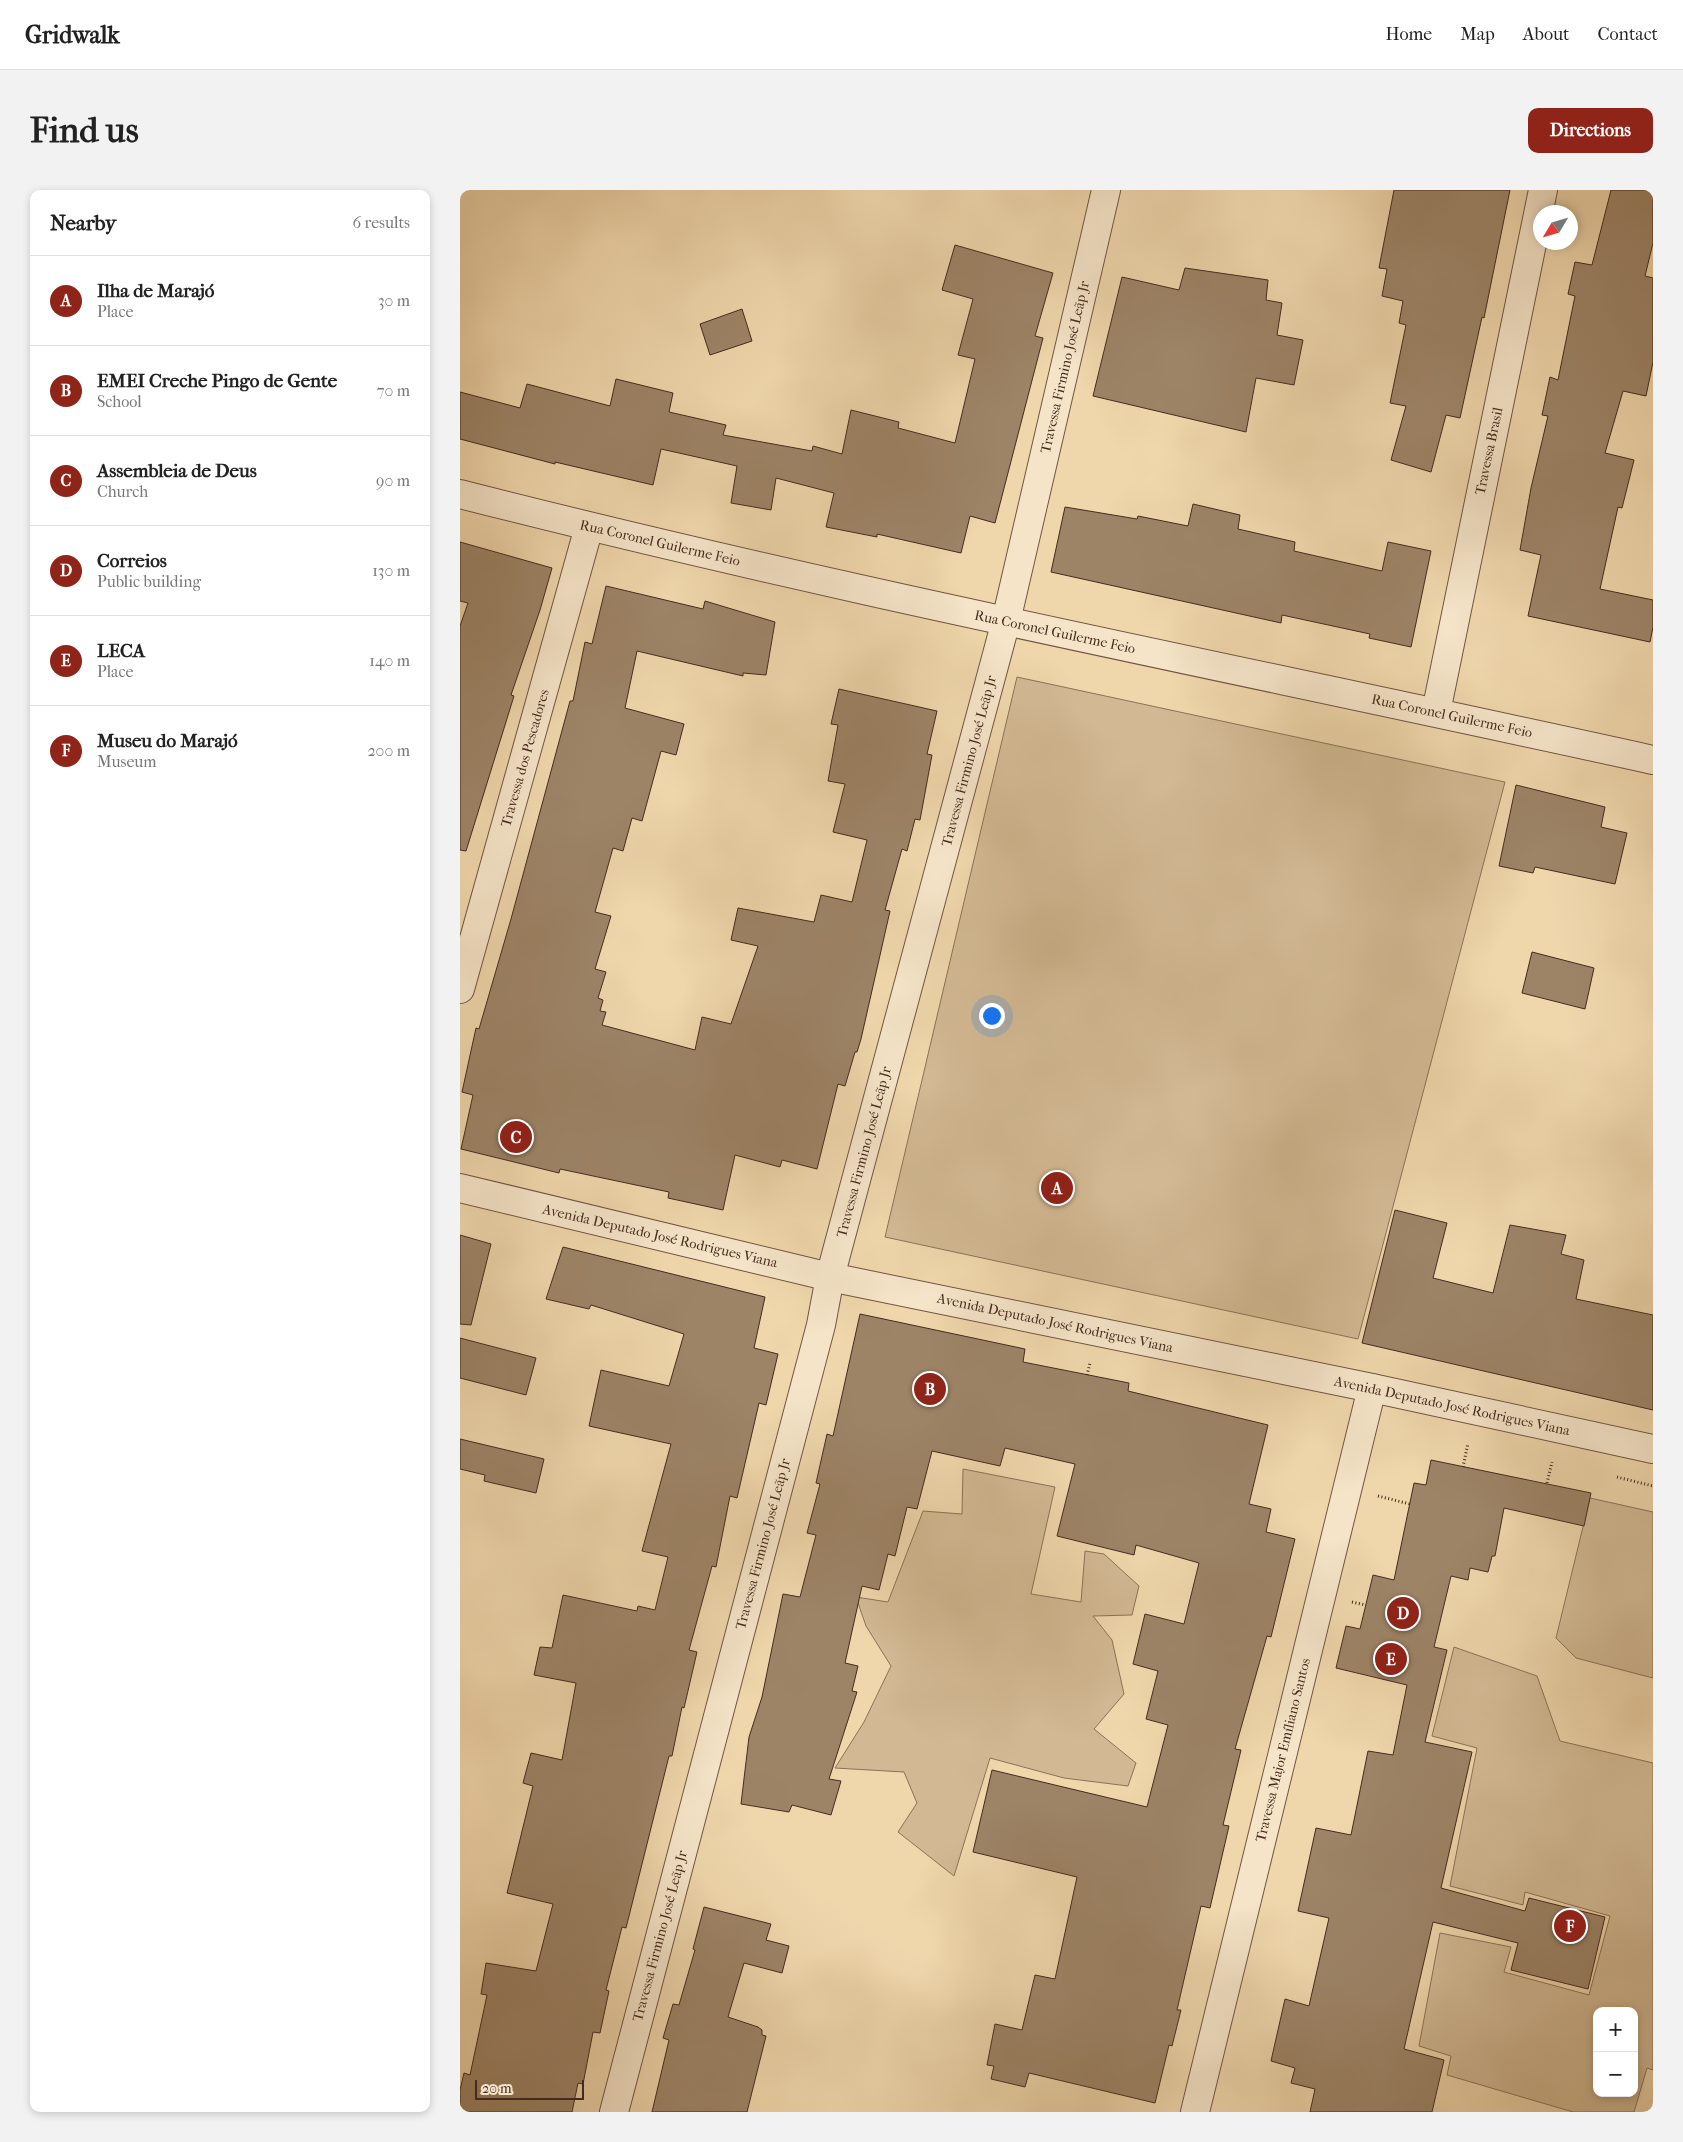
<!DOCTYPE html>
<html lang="en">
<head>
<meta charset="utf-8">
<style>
  body { margin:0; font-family:"IM FELL French Canon",serif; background:#f2f2f2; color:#222 }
  .controls { position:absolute; right:15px; bottom:15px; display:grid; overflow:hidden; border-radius:10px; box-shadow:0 2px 8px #0003 }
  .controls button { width:45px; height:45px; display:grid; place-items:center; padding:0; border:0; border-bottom:1px solid #e0e0e0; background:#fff; color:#222; font:25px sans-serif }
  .compass { position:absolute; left:1073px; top:15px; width:45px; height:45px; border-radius:50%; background:#fff; box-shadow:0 2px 8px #0003; rotate:232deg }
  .scale { position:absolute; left:15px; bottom:12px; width:109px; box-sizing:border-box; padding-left:5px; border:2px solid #452b1e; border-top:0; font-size:14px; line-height:18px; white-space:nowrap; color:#452b1e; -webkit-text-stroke:4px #f5e4c8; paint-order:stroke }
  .you { position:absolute; left:531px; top:825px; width:18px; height:18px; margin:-12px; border:4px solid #fff; border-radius:50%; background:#1a73e8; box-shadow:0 0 0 8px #1a73e833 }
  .badge { display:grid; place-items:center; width:32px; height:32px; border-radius:50%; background:#8f2418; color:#fff; font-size:16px; font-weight:700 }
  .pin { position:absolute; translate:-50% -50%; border:2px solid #fff; box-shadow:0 1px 5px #0006 }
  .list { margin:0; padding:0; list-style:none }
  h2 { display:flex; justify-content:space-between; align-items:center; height:65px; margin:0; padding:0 20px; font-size:21px }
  h2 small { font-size:16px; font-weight:400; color:#767676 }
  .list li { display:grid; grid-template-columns:32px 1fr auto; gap:15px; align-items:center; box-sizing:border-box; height:90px; padding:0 20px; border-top:1px solid #e0e0e0 }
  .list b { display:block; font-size:19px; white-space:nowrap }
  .list p { margin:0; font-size:16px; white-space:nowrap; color:#767676 }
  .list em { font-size:16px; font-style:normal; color:#767676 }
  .map { position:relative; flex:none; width:1193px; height:1922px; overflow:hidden; border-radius:10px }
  header { display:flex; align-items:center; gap:30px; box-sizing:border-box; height:70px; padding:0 25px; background:#fff; border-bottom:1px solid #e0e0e0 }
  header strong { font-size:24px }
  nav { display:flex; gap:28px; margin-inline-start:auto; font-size:18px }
  .intro { display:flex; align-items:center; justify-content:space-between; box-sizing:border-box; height:120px; padding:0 30px }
  h1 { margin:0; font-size:35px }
  .button { padding:12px 22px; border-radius:10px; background:#8f2418; color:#fff; font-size:18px; font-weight:700 }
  main { display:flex; gap:30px; padding:0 30px }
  aside { flex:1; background:#fff; border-radius:10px; box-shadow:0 2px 8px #0003 }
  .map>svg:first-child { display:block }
  .green { fill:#d2b993; stroke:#8c7258; fill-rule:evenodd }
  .building { fill:#9d8467; stroke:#452b1e }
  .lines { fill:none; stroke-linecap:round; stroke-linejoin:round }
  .minor-casing { stroke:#705641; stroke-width:30 }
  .tertiary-casing { stroke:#705641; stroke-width:30 }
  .path { stroke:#452b1e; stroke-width:3; stroke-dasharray:1 2.5; stroke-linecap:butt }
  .minor { stroke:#f5e4c8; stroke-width:28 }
  .tertiary { stroke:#f5e4c8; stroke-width:28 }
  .labels { text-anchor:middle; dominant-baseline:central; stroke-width:5; stroke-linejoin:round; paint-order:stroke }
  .street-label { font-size:14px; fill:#452b1e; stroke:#f5e4c8 }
</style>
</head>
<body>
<header>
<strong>Gridwalk</strong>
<nav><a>Home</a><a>Map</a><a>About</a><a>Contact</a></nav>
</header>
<div class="intro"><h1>Find us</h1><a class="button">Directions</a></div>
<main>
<aside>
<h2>Nearby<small>6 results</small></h2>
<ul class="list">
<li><span class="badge">A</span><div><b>Ilha de Marajó</b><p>Place</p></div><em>30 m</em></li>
<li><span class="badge">B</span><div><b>EMEI Creche Pingo de Gente</b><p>School</p></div><em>70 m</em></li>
<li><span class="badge">C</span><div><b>Assembleia de Deus</b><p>Church</p></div><em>90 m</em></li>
<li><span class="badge">D</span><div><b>Correios</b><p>Public building</p></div><em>130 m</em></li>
<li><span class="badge">E</span><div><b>LECA</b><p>Place</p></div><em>140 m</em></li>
<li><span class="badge">F</span><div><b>Museu do Marajó</b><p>Museum</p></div><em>200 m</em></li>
</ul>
</aside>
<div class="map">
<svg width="1193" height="1922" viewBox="0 0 1193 1922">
  <rect width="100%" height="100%" fill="#efd6ab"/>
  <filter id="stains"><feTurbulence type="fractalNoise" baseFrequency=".004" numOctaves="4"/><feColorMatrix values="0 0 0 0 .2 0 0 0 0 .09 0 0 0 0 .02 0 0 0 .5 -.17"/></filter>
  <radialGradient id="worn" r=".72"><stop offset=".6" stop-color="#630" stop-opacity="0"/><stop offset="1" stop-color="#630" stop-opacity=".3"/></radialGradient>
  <g class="green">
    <path d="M 557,487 L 1045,592 L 898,1149 L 425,1047 Z"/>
    <path d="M 503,1279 L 595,1297 L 571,1404 L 621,1412 L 625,1361 L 644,1364 L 679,1396 L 672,1425 L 633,1426 L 652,1450 L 664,1504 L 634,1539 L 676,1573 L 668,1596 L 604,1588 L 530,1568 L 494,1686 L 438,1642 L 457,1613 L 444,1582 L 375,1578 L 404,1532 L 431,1476 L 406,1436 L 396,1407 L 428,1412 L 463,1321 L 502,1324 Z"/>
    <path d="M 1130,1308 L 1193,1322 L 1193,1488 L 1116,1468 L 1096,1448 Z"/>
    <path d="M 994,1457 L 1077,1486 L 1100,1551 L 1193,1573 L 1193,1880 L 1187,1878 L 1174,1922 L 1113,1922 L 987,1885 L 991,1866 L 959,1856 L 980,1743 L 1051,1757 L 1044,1782 L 1129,1805 L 1150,1726 L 1065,1702 L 1063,1715 L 990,1696 L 1017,1558 L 972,1546 ZM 1137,1821 L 1174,1821 L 1174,1903 L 1137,1903 Z"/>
  </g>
  <g class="building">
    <path d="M 934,0 L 1050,0 L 1024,128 L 1022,127 L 1000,228 L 986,225 L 971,282 L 931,270 L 946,216 L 930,213 L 946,135 L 939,133 L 943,111 L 922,106 L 927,79 L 919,78 Z"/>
    <path d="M 1151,0 L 1193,0 L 1193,53 L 1185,86 L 1193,88 L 1193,172 L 1186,206 L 1163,201 L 1145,263 L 1174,270 L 1162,318 L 1158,317 L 1140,399 L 1193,410 L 1193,437 L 1190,452 L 1068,426 L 1081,365 L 1060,360 L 1071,298 L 1088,226 L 1082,225 L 1090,187 L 1098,190 L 1115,106 L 1108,104 L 1115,72 L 1132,75 Z"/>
    <path d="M 495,55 L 593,83 L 575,146 L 583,148 L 535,333 L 510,326 L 501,363 L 417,344 L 417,347 L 366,337 L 374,303 L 316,288 L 311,320 L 271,313 L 277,276 L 201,259 L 193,295 L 95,272 L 95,274 L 0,249 L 0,202 L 60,218 L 67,194 L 150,216 L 156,189 L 213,203 L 209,222 L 266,235 L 263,245 L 352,261 L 353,256 L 382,264 L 391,220 L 439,232 L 438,238 L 495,253 L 515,169 L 498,165 L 513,109 L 482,100 Z"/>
    <path d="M 725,78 L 808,90 L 806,110 L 822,113 L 817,145 L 843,150 L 834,195 L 796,188 L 786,242 L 633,206 L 662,87 L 719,100 Z"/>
    <path d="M 282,119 L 292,151 L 250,165 L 240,134 Z"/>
    <path d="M 733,314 L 780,325 L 778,339 L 835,352 L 834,361 L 922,381 L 928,352 L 971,361 L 951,457 L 909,448 L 910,444 L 822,425 L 821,433 L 591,382 L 605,317 L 677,329 L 678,326 L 728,336 Z"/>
    <path d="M 0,352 L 92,378 L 80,420 L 51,505 L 54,506 L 6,661 L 0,660 L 0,436 L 8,413 L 0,411 Z"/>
    <path d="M 146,396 L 243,419 L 245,411 L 315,432 L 306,485 L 283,483 L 283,486 L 177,461 L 165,518 L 224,534 L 216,565 L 201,561 L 182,631 L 172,628 L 163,661 L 153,658 L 135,722 L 151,726 L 135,779 L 146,782 L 138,808 L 143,810 L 140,821 L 146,822 L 142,835 L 235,860 L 242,827 L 271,834 L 298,756 L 271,750 L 278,718 L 354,732 L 361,705 L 392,712 L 407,650 L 373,642 L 385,594 L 368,591 L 378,535 L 371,534 L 379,499 L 477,521 L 467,564 L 472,565 L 460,630 L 455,629 L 447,661 L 442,659 L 425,720 L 430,721 L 401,849 L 397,862 L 395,862 L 385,896 L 378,894 L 357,979 L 322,970 L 320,977 L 275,965 L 263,1020 L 208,1008 L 209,1002 L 100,979 L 99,983 L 1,959 L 13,905 L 2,902 L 16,838 L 19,839 L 51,729 L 100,548 L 110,511 L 113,511 L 125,452 L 132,454 Z"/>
    <path d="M 1056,595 L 1145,617 L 1141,637 L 1167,643 L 1155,694 L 1075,677 L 1073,683 L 1039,676 Z"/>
    <path d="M 1072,762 L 1134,778 L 1125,819 L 1062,803 Z"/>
    <path d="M 935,1020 L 987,1033 L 973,1088 L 1033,1103 L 1050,1035 L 1106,1045 L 1101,1064 L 1124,1070 L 1116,1109 L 1193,1125 L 1193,1220 L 902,1153 Z"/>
    <path d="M 0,1045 L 31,1054 L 11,1135 L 0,1134 Z"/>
    <path d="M 103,1057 L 305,1107 L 294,1158 L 318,1164 L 306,1215 L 299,1213 L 277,1308 L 270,1306 L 256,1377 L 252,1376 L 229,1460 L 237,1462 L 224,1518 L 222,1517 L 212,1566 L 209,1566 L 166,1738 L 162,1737 L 146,1800 L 149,1801 L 140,1843 L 133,1842 L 123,1894 L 118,1893 L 112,1922 L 0,1922 L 0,1900 L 4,1883 L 10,1885 L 27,1805 L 21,1804 L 26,1773 L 76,1781 L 93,1714 L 47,1703 L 73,1596 L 63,1593 L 71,1563 L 102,1570 L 116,1493 L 74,1485 L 80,1457 L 92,1458 L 103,1405 L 177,1421 L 178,1416 L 195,1420 L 208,1367 L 182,1361 L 211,1254 L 129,1236 L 141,1180 L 209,1196 L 224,1144 L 131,1115 L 129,1119 L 86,1109 Z"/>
    <path d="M 400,1124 L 565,1159 L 563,1172 L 669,1193 L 668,1201 L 808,1235 L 789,1314 L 811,1319 L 806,1342 L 835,1349 L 811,1447 L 807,1446 L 775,1559 L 781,1560 L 763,1635 L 769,1636 L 750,1718 L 741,1716 L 717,1820 L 721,1820 L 712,1856 L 709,1855 L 695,1913 L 569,1883 L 565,1897 L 531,1889 L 534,1876 L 527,1875 L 535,1834 L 562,1840 L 575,1785 L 595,1789 L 617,1687 L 513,1662 L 532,1580 L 687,1617 L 708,1535 L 686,1529 L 698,1481 L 673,1474 L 685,1424 L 724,1434 L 739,1373 L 676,1355 L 674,1365 L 597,1346 L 615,1274 L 545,1258 L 540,1276 L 472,1261 L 457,1319 L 447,1317 L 435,1366 L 428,1364 L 419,1400 L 402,1396 L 385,1473 L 398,1476 L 392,1501 L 397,1502 L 369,1589 L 381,1591 L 371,1625 L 332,1615 L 329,1622 L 281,1614 L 289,1547 L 302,1507 L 323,1404 L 340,1407 L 356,1345 L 347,1343 L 360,1294 L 356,1293 L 367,1244 L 373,1246 Z"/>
    <path d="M 0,1148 L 76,1168 L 66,1205 L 0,1188 Z"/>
    <path d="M 0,1249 L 84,1269 L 76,1303 L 24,1291 L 25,1285 L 0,1279 Z"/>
    <path d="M 971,1270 L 1131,1303 L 1124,1336 L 1044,1318 L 1035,1366 L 1032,1366 L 1028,1382 L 1010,1378 L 1008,1390 L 991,1386 L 974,1457 L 987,1460 L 965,1552 L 1012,1562 L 981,1698 L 1065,1721 L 1069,1708 L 1145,1727 L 1128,1799 L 1051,1780 L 1058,1753 L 973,1732 L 944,1859 L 984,1870 L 972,1922 L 850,1922 L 855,1899 L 831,1893 L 835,1878 L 811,1871 L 825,1809 L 849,1816 L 869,1728 L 838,1721 L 856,1638 L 891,1645 L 908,1561 L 933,1565 L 947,1495 L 876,1478 L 886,1436 L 900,1439 L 913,1385 L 934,1390 L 954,1293 L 966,1295 Z"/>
    <path d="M 244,1717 L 311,1734 L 306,1750 L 329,1756 L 322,1783 L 284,1773 L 268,1827 L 298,1837 L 302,1840 L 302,1845 L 306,1846 L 287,1922 L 192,1922 L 209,1850 L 203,1848 L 213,1814 L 219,1815 L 235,1760 L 233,1759 Z"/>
  </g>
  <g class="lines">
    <g class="minor-casing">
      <g id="minor">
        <path d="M 0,304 C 395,405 795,482 1193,570"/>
        <path d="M 976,522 L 1083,0"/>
        <path d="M 0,799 L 129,337"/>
        <path d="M 154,1922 L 361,1135 L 370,1087 L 546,431 L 646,0"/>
        <path d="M 735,1922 L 912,1198"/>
      </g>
    </g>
    <g class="tertiary-casing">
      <path id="tertiary" d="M 0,998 L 370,1087 L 912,1198 L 1193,1259"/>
    </g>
    <g class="path">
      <path d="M 627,1185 L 630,1173"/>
      <path d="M 1003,1277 L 1008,1253"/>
      <path d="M 1157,1287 L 1193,1296"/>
      <path d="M 1087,1293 L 1092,1272"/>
      <path d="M 918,1306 L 950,1314"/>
      <path d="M 892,1412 L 906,1415"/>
    </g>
    <use href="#minor" class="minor"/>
    <use href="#tertiary" class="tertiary"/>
  </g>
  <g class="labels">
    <g class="street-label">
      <text transform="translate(605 177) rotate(-77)">Travessa Firmino José Leãp Jr</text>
      <text transform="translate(1029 261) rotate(-78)">Travessa Brasil</text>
      <text transform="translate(200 353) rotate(13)">Rua Coronel Guilerme Feio</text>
      <text transform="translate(595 442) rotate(12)">Rua Coronel Guilerme Feio</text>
      <text transform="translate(992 526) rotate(12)">Rua Coronel Guilerme Feio</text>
      <text transform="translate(65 568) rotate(-74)">Travessa dos Pescadores</text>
      <text transform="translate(509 571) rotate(-75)">Travessa Firmino José Leãp Jr</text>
      <text transform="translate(404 962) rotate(-75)">Travessa Firmino José Leãp Jr</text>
      <text transform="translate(200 1046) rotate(13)">Avenida Deputado José Rodrigues Viana</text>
      <text transform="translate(595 1133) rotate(12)">Avenida Deputado José Rodrigues Viana</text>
      <text transform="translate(992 1216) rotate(12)">Avenida Deputado José Rodrigues Viana</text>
      <text transform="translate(303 1354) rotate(-75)">Travessa Firmino José Leãp Jr</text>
      <text transform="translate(823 1560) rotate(-76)">Travessa Major Emíliano Santos</text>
      <text transform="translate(200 1746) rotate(-75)">Travessa Firmino José Leãp Jr</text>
    </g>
  </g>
  <rect width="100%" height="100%" filter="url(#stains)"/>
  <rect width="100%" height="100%" fill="url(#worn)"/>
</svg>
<div class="controls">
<button>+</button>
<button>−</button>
</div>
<svg class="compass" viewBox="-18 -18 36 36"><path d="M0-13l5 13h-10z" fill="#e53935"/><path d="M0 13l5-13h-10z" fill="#767676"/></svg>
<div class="scale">20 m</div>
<div class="you"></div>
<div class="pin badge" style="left:597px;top:998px">A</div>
<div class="pin badge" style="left:470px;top:1199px">B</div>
<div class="pin badge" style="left:56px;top:947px">C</div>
<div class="pin badge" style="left:943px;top:1423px">D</div>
<div class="pin badge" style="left:931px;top:1469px">E</div>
<div class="pin badge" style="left:1110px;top:1736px">F</div>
</div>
</main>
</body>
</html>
